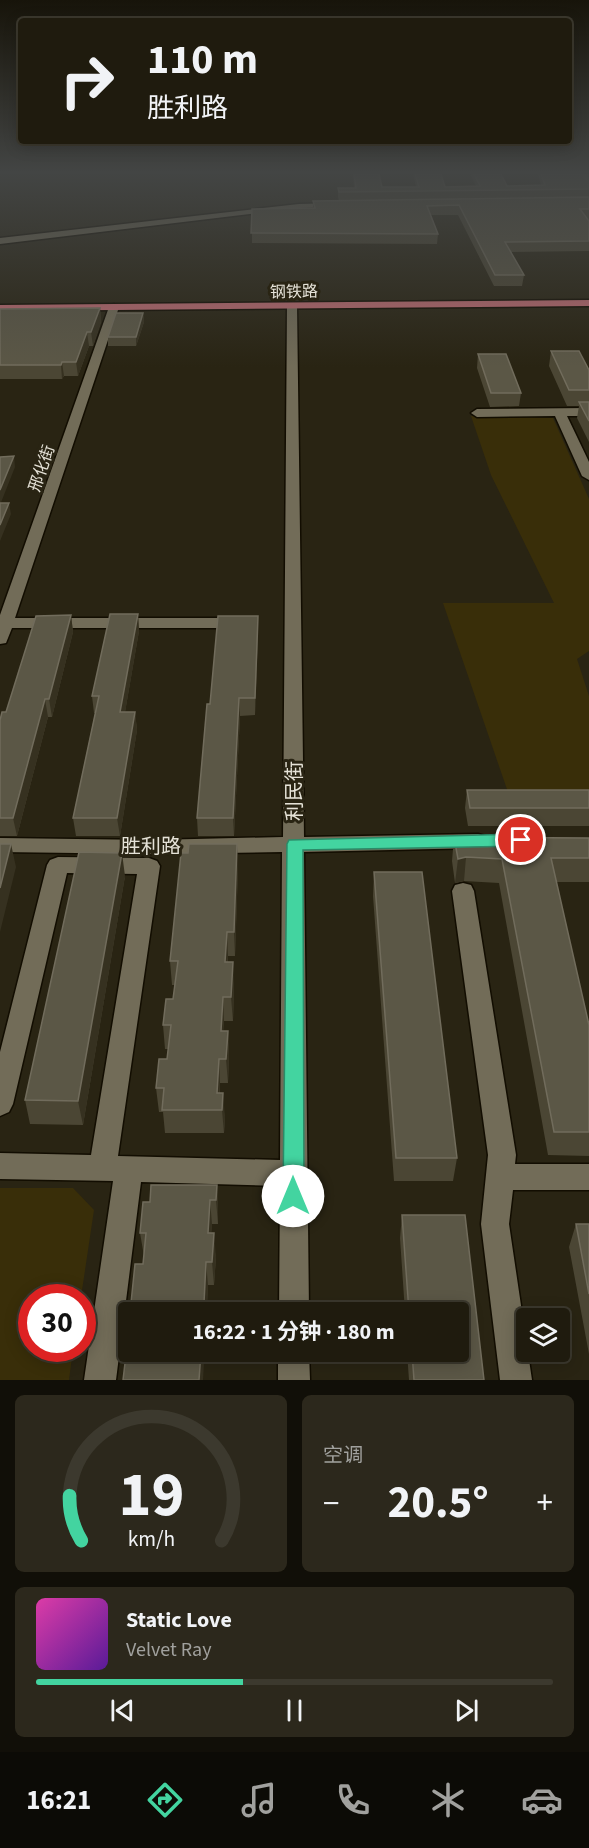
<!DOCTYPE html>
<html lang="zh">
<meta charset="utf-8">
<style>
body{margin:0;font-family:"Source Sans 3","Noto Sans SC",sans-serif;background:#2c281c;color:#f1f3f6;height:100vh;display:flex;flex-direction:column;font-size:22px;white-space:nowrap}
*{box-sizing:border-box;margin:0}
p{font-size:20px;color:#a1a19e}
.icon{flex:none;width:33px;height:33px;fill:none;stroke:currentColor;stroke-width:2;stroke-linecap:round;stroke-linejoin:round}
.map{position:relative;height:1380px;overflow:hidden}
.details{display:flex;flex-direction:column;gap:15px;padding:15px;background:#110f08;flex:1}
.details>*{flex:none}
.hud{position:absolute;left:18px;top:18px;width:554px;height:126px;border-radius:6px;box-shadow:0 3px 15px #0003,0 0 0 2px #3c392e;background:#1f1b0e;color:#f1f3f6;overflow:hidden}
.buttons{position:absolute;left:516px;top:1308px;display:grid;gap:12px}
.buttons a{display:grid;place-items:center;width:54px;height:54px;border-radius:6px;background:#1f1b0e;box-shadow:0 3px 15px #0003,0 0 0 2px #3c392e;font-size:30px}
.speed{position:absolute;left:18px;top:1284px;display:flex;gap:12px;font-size:30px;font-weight:700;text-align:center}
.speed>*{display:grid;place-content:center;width:78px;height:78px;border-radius:50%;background:#1f1b0e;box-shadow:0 3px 15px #0003,0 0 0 2px #3c392e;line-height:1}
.speed .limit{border:9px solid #d22;background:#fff;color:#111}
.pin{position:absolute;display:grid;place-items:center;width:51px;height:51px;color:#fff;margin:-26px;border:3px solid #fff;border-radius:50%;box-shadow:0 2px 6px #0007}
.me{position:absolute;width:66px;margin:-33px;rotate:0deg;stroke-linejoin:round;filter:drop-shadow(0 0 4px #0008)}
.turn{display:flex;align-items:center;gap:21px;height:126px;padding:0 30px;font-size:27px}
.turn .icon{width:78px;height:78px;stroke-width:2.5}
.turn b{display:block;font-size:42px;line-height:51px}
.big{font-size:45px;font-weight:700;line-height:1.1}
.details .card{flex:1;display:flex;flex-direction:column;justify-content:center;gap:9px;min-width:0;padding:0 21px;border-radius:9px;background:#2c281c}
.details .dial{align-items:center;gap:0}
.dial svg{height:156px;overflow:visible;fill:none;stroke:#3c392e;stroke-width:7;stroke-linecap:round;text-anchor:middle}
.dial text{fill:#f1f3f6;stroke:none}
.song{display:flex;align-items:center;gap:18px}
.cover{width:72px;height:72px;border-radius:9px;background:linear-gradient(135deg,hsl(320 70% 55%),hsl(270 70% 35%))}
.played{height:6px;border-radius:3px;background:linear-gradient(90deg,#43d4a0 40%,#3c392e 40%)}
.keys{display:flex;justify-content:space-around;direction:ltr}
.heat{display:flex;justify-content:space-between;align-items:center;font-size:33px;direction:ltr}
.details .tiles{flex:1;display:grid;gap:15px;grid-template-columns:1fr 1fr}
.card:last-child{grid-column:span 2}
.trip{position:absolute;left:118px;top:1302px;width:351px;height:60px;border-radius:6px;background:#1f1b0e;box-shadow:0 3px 15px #0003,0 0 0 2px #3c392e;font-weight:700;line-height:60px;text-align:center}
.menu{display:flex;height:96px;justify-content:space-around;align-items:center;background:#0c0b06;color:#a1a19e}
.menu .icon{width:42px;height:42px}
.menu .selected{color:#43d4a0}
.menu b{font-size:27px;color:#f1f3f6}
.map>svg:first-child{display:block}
</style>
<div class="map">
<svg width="589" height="1380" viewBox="0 0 589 1380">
<rect width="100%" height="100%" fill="#292413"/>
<path fill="#392e09" d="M471,416L553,418L589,499V651L577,659L589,696V800L511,801L443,603H554L491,475Z
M0,1188H73L94,1210L81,1297L32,1298V1348L73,1349L69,1380H0Z"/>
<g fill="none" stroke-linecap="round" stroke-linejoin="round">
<g stroke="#120d01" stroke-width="3">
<path id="minor" d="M581,174H589V188L585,186Z
M338,203L342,205L341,207L299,208L0,244V238L299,204Z
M292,303L297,306L304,837L478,834L485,836L489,841L485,846L478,848L304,852L309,1312H279L280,1186L141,1182L116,1380H84L113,1181L0,1179V1153L91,1155L137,874L67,873L13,1104L9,1112L0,1116V1052L47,865L50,860L58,857L149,858L157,861L160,866L118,1156L280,1160L282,852L153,854L0,852V838L153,840L283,837L287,306Z
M114,304L119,307L15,618H231L239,623L231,628H12L6,643L0,644V615L109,307Z
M589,408V416H567L589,462V480L582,476L555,416L477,417L471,413L477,409Z
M463,883L471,885L474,891L516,1155L515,1164H589V1190H513L509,1224L532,1380H500L481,1224L488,1155L452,891L455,885Z
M278,1352H309L310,1380H278Z"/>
</g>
<g stroke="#120d01" stroke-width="3">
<path id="major" d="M589,300V306L0,311V305Z"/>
</g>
<use href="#minor" fill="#726c58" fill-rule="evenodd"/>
<use href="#major" fill="#bc6b71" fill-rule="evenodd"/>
</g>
<path fill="#4b4634" d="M353,174H379L382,187H416L413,174H441L445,187L476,186L471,176V174H501L507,186L541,185L538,174H583L584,178L589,181V219H587L589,221V251L510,252L524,275L522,286H494L458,215H431L438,234L437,244L252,243V209L313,208V201H339L338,197V188H354Z
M100,308L101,322L93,346H89L78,376H64L62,379H0V309Z
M143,313L144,322L136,346H108V337Z
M551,351L589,370V442L577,418L579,406H567L549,366Z
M478,354L521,393L519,406L490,407L477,368Z
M138,614L139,631L125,712H135L137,730L120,836H76L73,818L95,713H94L92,696Z
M71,615L73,632L52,717H48L17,836H0V720L6,712Z
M258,633L255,715L240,716L234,836H198L197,818L210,704Z
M467,790H589V826H468L465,808Z
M454,837L589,838V882H556L589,1025V1156L548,1155L499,883L464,881L455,883L452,861Z
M188,853L238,868L235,956H228V962L234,985L233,1021H224L223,1031H228L229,1055L228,1083H220V1093L225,1117L224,1133H165L163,1112H159L156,1088L167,1059L168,1049H165L163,1025L173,999L175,985H172L170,961Z
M374,872L457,1158L453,1181H394L373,896Z
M125,876L83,1125L30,1124L25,1100Z
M217,1185L218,1209V1224H212L211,1233L216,1257L214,1285H208L207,1303L212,1312H133L131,1303L143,1264L144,1256L140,1233L150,1202Z
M402,1215H465L484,1380H409L407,1352H459V1312H405L400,1238Z
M576,1224H589V1354L569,1247Z
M134,1352H212L211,1363L133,1355Z"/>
<path fill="#363120" d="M100,308L101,322L93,346L91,332Z
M143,313L144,322L136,346V337Z
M87,332L89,346L78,376L76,362Z
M62,362L64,376L62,379L61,365Z
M14,456L15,467L0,505V490Z
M9,503L11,514L0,541V525Z
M138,614L139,631L122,730L120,712Z
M71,615L73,632L52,717L49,699Z
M258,616V633L255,715V698Z
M239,698L240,716L234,836L233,818Z
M45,699L48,717L17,836L13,818Z
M135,712L137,730L120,836L117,818Z
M11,844L16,867L0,932V888Z
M237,844L238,868L235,956L234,932Z
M122,853L125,876L83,1125L78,1101Z
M466,857L464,881L455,883L458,859Z
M227,932L228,956L226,985L225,962Z
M233,962L234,985L233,1021L231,997Z
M223,997L224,1021L222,1055L221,1031Z
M228,1031L229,1055L228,1083L226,1059Z
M219,1059L220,1083L219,1110L217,1093Z
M223,1093L225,1117L224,1133L222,1110Z
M217,1185L218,1209V1224L216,1200Z
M210,1200L212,1224L210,1256L208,1233Z
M214,1233L216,1257L214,1285L212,1262Z
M206,1262L208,1285L207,1312L204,1303Z
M201,1352H203L204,1363L203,1380H199Z"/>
<path fill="#5b5746" stroke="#716c5c" stroke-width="1.5" d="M354,174H379L382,187H419L415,174H441L445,187L480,186L474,174H501L507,186L545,185L541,174H583L584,178L589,181V189L339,192L338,188H356Z
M589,197V209H580L589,221V241L505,242L524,275H495L459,205L427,206L438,234L251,233L252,209L315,208L313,201Z
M100,308L91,332H87L76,362H62L61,365H0V309Z
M116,313H143L136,337H108Z
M551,351H579L589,370V390H569Z
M478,354H506L521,393H491Z
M579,402H589V421Z
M14,456L0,490V457Z
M0,503H9L0,525Z
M110,614H138L120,712H135L117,818H73L99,696H92Z
M71,615L49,699H45L13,818H0V720L2,712H6L36,616Z
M218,616H258L255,698H239L233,818H197L207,704H210Z
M467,790H589V808H470Z
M454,837L589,838V858H551L589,1025V1132H554L502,859L466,857L458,859Z
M0,844H11L0,888Z
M189,844H237L234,932H227L225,962H233L231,997H223L221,1031H228L226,1059H219L217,1093H223L222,1110H162L164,1088H156L159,1059H167L171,1025H163L166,999H173L178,961H170L181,853H188Z
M79,852L122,853L78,1101L25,1100Z
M374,872H422L457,1158H396Z
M151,1185H217L216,1200H210L208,1233H214L212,1262H206L204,1303L211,1304V1312H138L139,1303H131L135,1264H143L146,1233H140L143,1202H150Z
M402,1215H465L484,1380H414L412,1352H459V1312H409Z
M576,1224H589V1294Z
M134,1352H201L199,1380H123L126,1355H133Z"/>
<linearGradient id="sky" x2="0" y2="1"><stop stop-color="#17140a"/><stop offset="0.47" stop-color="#434544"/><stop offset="1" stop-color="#434544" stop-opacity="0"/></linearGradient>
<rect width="589" height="367" fill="url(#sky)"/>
<path fill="#43d4a0" stroke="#2c8a68" stroke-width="1.5" d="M521,834L527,836L529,840L527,844L521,846L303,850L304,1196L301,1204L293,1206L286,1204L283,1196L287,844L289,840Z"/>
<g text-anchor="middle" stroke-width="6" stroke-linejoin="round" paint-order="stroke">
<g font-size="16" fill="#e5e2d7" stroke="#292413">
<text transform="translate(294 291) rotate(-1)" y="6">钢铁路</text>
<text transform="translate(41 468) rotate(-71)" y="6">邢化街</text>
</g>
<g font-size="20" fill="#e5e2d7" stroke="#292413">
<text transform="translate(294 791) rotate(-90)" y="7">利民街</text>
<text x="151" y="853">胜利路</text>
</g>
</g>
</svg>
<div class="buttons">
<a><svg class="icon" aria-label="layers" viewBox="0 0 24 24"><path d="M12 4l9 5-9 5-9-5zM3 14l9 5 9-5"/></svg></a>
</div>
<div class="speed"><div class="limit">30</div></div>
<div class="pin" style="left:521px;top:840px;background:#d93025"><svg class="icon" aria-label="arrive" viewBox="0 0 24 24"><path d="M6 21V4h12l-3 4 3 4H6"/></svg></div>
<svg class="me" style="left:293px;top:1196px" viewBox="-20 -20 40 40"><circle r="19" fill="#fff"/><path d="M0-13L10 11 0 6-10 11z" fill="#43d4a0"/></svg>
<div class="trip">16:22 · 1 分钟 · 180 m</div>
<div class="hud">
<div class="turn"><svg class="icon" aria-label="right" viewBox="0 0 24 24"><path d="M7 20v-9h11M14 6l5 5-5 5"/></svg><div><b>110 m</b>胜利路</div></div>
</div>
</div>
<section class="details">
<div class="tiles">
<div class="card dial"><svg viewBox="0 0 100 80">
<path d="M14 69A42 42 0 1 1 86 69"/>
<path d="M14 69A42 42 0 0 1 8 46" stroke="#43d4a0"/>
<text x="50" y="56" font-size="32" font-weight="700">19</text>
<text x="50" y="72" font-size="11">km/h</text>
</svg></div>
<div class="card"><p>空调</p>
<div class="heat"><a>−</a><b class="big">20.5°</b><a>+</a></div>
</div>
<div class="card">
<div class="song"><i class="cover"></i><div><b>Static Love</b><p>Velvet Ray</p></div></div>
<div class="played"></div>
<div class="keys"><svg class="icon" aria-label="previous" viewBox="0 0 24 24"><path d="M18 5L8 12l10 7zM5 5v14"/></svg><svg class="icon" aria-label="pause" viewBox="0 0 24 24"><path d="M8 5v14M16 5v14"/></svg><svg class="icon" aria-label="next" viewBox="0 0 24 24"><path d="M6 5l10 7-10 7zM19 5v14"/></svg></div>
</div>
</div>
</section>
<nav class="menu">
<b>16:21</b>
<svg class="icon selected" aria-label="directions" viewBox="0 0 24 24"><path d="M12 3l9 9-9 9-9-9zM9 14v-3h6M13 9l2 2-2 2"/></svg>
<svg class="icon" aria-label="music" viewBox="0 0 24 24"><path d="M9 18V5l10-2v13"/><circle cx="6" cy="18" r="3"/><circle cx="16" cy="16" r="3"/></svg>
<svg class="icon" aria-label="phone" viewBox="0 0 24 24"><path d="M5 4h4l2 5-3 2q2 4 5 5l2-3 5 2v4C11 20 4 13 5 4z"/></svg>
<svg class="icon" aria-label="climate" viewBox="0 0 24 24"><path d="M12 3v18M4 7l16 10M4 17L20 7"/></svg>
<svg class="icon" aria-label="car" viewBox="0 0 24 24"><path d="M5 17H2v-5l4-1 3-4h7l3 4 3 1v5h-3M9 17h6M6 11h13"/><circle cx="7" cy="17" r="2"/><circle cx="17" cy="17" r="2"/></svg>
</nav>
